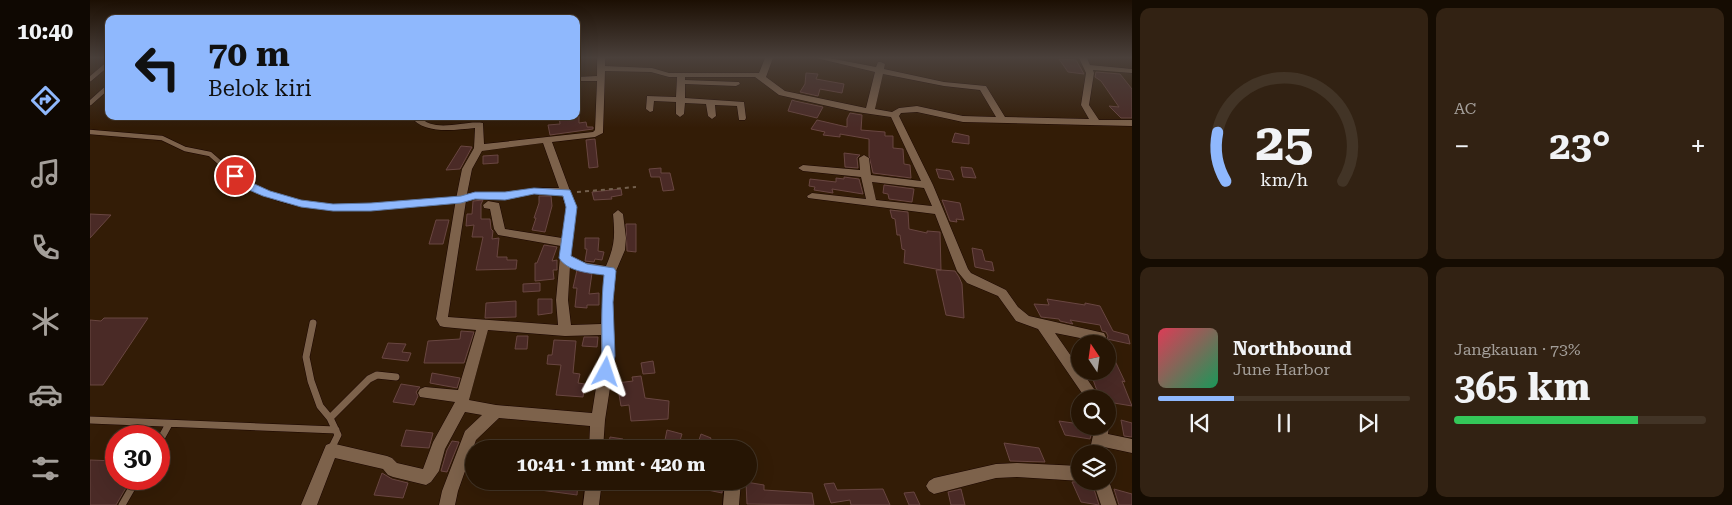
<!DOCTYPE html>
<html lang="id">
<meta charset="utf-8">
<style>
body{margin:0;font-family:"Roboto Serif",serif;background:#322213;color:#f1f3f6;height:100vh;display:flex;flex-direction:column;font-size:19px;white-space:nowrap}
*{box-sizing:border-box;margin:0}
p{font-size:16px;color:#a49f9a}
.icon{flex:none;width:28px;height:28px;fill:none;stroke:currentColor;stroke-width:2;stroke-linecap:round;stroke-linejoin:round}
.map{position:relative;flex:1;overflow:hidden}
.side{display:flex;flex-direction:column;gap:8px;padding:8px;background:#150c02;width:600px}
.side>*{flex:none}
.top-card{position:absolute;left:15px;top:15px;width:475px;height:105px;border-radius:10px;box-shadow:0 5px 20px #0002,0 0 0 1px #423426;background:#8fb8fd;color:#111;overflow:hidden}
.needle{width:32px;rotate:347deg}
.controls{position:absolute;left:981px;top:335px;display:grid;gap:10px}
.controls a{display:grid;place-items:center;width:45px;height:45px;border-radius:50%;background:#261504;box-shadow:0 5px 20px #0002,0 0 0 1px #423426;font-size:25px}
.speed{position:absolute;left:15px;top:425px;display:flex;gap:10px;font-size:25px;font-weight:700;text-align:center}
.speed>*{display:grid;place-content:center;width:65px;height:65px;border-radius:50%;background:#261504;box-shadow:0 5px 20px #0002,0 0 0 1px #423426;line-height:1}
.speed .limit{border:8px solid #d22;background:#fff;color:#111}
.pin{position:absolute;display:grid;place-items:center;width:42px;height:42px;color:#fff;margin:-21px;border:2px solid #fff;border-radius:50%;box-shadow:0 1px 5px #0007}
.me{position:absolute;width:55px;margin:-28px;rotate:5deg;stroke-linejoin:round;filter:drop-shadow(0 0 4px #0008)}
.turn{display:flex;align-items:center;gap:18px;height:105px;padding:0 20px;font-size:22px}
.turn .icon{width:65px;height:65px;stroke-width:2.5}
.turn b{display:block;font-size:35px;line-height:42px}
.big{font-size:38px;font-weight:700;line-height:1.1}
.side .tile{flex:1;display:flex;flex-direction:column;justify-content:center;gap:8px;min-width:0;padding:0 18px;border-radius:10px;background:#322213}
.side .dial{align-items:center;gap:0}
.dial svg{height:130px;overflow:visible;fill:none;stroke:#423426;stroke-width:7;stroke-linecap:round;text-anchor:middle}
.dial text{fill:#f1f3f6;stroke:none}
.song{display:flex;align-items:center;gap:15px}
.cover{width:60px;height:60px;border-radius:8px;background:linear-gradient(135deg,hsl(350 70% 55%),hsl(150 70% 35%))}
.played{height:5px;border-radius:2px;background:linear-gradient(90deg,#8fb8fd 30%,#423426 30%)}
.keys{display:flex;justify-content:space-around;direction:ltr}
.heat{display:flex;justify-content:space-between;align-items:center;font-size:28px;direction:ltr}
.charge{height:8px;border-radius:4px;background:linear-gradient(90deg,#34c759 73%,#423426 0)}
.side .tiles{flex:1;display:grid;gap:8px;grid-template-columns:repeat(2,1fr)}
.trip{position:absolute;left:375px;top:440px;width:292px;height:50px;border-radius:25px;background:#261504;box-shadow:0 5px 20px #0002,0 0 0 1px #423426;font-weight:700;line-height:50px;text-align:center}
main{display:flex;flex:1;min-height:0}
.tabs{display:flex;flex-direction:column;width:90px;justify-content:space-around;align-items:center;background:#0f0802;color:#a49f9a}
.tabs .icon{width:35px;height:35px}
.tabs .on{color:#8fb8fd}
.tabs b{font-size:22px;color:#f1f3f6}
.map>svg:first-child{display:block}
</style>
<main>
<nav class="tabs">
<b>10:40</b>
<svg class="icon on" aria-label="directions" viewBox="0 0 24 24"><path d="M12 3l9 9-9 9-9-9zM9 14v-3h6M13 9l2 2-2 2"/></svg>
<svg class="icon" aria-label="music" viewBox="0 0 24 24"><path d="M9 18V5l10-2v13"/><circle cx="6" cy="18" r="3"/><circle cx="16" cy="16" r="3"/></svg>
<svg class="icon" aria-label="phone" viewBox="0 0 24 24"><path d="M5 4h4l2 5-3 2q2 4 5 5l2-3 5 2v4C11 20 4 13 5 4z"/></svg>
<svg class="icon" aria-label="climate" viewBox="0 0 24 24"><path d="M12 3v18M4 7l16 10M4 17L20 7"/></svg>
<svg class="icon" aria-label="car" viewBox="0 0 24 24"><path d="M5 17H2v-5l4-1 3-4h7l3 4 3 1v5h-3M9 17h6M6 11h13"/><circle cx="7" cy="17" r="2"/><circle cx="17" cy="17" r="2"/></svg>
<svg class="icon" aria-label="filters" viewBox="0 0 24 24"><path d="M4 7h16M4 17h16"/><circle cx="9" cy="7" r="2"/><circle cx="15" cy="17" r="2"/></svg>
</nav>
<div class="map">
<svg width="1042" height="505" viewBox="0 0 1042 505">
<rect width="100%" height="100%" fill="#331c06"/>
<path fill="#4a2a26" stroke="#694641" d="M969,59L986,60L994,74L978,72Z
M1006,72L1030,74L1042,89V118H1031L1019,106L1029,107L1011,81L1005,77Z
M716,73L728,74L726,79L754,84L752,93L730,89L728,96L710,92L715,84Z
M702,100L705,101L733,107L727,118L698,111Z
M760,113L772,115L771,130L795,132V136H803V148L813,149L814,164L820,165L821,178L783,173L779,156V139L750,134V137L733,135L735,132L721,129L727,120L757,127V119Z
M469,116H489V123L496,122L497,127H503V129L460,135L458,125L470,124Z
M865,133L879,136V144L862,142Z
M505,139L508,167L499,168L496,140Z
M371,146L382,147L370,169L356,170Z
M754,153L770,155L767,158L768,168L755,167Z
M408,155V163L393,164V156Z
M871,167L882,168L886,178L873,177Z
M571,168V173H580L584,190L573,191L570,177H561L559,169Z
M846,169L860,171L864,180L849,178Z
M754,177L769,179L773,194L742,189L743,193L724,190L725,187L719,186L720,179L746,182V178L754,179Z
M794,185L824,189L822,202L799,199L798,194L793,193Z
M531,189L532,195L521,197L522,199L504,200L502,192Z
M449,196H461L462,206L455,232L442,230L446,218H444L449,203Z
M393,200L391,204V219H400L401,229L403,231L402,239L409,238L407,257H417V260H427L426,269L386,270L393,237H382L384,225L376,226L377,214H382L383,201Z
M852,200L870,203L874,220L866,219L867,222L860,221Z
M800,210L818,212L819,229L837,233V231L850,232L851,270L865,271L869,277L872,284L874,318L856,315L846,270H851L814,263L815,250L812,249L810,235H807L805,219L802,218Z
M0,214L21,215L0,238Z
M346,220H359L353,244H339Z
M536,224H546V252L537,251Z
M495,238H509L508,251L514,252L512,260L505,259L504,262L495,261L497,249H495Z
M454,245L467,247L462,261L467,260V270H463L464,279L445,281V263H447Z
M882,248L892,250L895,261L902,262L904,271L885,267Z
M487,270L502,273L499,294L509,293V305H497V308L485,307L487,288H483Z
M450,283V291L433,292V284Z
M448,299H462V313L448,315Z
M957,299L995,305V303L1010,306L1023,331L1038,335L1040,344L1017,339L1018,336L1016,332L1012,331L1010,325L980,320L983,324L970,321L969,319L951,317L944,304L959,305Z
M426,301V317L395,318L396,303Z
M14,318H58L13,385H0V320L11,321Z
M371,331L384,332L374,363H334L338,341L370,339Z
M427,336H438L437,349H425Z
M494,337H508L507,347L492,346Z
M464,340L486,341L483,373L490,374L488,383L495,384L493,397L466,395L471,365L457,364L458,355H462Z
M298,343L316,344L312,352L321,353L318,361L292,358Z
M1018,346L1035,382L1032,381L1042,406L1018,402V399H1013L1006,388L1000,371H1018Z
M563,361L565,373L553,374L551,363Z
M342,373L370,378L367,388L340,383Z
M551,376L555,398L579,401L578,419L541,421L539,405L531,406L527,383L543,381L542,377Z
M311,384L330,387L326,392L328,396L324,405L303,402Z
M1031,420L1042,423V437L1034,436Z
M969,421L990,424V426H1000L1002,431L1000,439L975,435Z
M316,430L343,433L339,448L311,446Z
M577,430L592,434L589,444L575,440Z
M611,434L621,438L619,443L633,449H606Z
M520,437L533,439L532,449H518Z
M362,441L369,442L357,472L351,471L357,450Z
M914,443L949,448L955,462L920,461Z
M0,460L26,461V479H41L26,505H0Z
M292,473L302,479L318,483L313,498L284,495Z
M444,481H488L487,495L443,489Z
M595,481H633L632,493L594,485Z
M993,481L1002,483L1009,505L991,502L982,482Z
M656,482L674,485V490L722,493L724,505L657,504Z
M744,483L747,490L793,489L800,505H761L760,500L741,503L734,484Z
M871,489L875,505H861L858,492Z
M1024,489L1042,494V505H1029Z
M824,492L830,505H819L814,493Z"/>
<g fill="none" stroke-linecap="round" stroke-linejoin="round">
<g stroke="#1a0500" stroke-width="5.5">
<path id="lane-far2" d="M0,79L19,63
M0,103L19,86
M0,132L72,138L95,149L120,154L144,175"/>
</g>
<g stroke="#1a0500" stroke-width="7">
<path id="lane-far1" d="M143,173C201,224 301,205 371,199"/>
</g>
<g stroke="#1a0500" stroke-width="8">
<path id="lane" d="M223,323L216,357L221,381L230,406L240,418L248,435L241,449
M240,418L279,379L287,375L306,377
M0,420L246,430
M69,442L79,424
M32,505L47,479"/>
</g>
<g stroke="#1a0500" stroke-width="1">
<path id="street" d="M507,58H515V66L562,68L579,73H669L675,58H683L676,77L695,91L776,108L785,72L726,58H739L786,67L788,62H791L795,64L794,69L854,82L896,86L915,117L999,119L991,105L996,73L989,58H997L1000,65L1042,69V73L1003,70L1004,73L999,105L1009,120H1042V126L873,122L827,112L811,113L809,116L843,185L878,269L881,273L916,290L928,307L939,316L1014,333L1016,337L1014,341L1010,342L965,333L1011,399H996L948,329L926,321L908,296L877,283L867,271L845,214L718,198L717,196L722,193L776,199L771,177L713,171L708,168L713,165L770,170L769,158L774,155L779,158L781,175L831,181L801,117L760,111L689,95L665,77H595V80L649,82L650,84L646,86L595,84V98L654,102L656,118L655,120H649L647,106L625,105L626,116L622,119L618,116L616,104L595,103L594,114L590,117L586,114V102L564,101L563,111L560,112L556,109L557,96L586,97L587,77H579L561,72L515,71L513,133L505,137L462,142L486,207L481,256L492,262L516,266C525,245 525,236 523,214L528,210L533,214L536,238L535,250L526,271L523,303L525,356L515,420L513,449H499L500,426L409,418L386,440L368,491L365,505H349L352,491L375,431L392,415L375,412L355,449L349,471L341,482L336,485L303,477L298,475L293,469L245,458L227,505H211L236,445L241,443L297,456L302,458L307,463L333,469L343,442L365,402L330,397L328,393L330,389L335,387L368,390L386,330L354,327L350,326L346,319L366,199L372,169L384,148L385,128C364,130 334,135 320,116H329C344,134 374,120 393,123L394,144L503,132L505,130L507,81H486V77L507,76ZM793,74L854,86L890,90L906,117L873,116L827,106L809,108L802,112L785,109ZM453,143L469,188H444L415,193L385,192L377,194L382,169L392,151ZM782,182L834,188L842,206L786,200ZM444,194L472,195L476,207L472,238L415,229L409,203L398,201L393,205L394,208L400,209L404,229L408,235L471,246L466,300L468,325L358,317L376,201L385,198L415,199ZM480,266L514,274L511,324L481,325L478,300ZM398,330L475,336L511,335V356L502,413L406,405L379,400Z
M1018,422L1019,426L1018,434L1042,439V453L1014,447L1013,454H999L1005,426H1018Z
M927,463L990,466L991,481L927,477L906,478L844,494L839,491L836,486L839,481L844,478L906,464Z
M1018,478L1027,505H1011L1003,481H1018Z
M496,481H512L509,505H493Z
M635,481H651L649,505H633Z"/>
</g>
<path stroke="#735f4d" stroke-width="2" stroke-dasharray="4 4" stroke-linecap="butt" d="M487,192L546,187"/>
<use href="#lane-far2" stroke="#7d624b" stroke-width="4.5"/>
<use href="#lane-far1" stroke="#7d624b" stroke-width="5.5"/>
<use href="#lane" stroke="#7d624b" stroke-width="7"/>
<use href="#street" fill="#7d624b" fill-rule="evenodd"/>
</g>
<linearGradient id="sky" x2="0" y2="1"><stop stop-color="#1c0f03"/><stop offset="0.45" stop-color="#4a403b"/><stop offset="1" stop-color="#4a403b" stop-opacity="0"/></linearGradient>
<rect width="1042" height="128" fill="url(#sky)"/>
<path fill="#8fb8fd" stroke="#5d78a4" d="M145,172L160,182L180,191L211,200L243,204L281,203L371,196L385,192H415L444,188L480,190L487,207L481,256L497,264L524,268L526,271L523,302L525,356L521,376L516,378L511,376C508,369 512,361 512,353C512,327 511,301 514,275C499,273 478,272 469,258L476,207L473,196L444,194L415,200L385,199L371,203L281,211H243L211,207L173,196L152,187L140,176Z"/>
</svg>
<div class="controls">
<a><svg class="needle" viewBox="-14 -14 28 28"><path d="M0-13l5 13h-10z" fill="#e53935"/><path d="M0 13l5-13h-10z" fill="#a49f9a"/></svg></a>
<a><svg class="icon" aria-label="search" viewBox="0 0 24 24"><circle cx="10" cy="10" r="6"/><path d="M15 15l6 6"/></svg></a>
<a><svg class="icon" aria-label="layers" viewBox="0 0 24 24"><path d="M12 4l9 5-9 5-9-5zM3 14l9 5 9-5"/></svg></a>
</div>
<div class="speed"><div class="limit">30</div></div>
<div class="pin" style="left:145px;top:176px;background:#d93025"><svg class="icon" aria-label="arrive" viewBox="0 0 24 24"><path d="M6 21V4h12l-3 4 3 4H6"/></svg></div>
<svg class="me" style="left:516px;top:372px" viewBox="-20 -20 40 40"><path d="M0-17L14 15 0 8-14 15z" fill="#8fb8fd" stroke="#fff" stroke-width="4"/></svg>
<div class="trip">10:41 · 1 mnt · 420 m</div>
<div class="top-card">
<div class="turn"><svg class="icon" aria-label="left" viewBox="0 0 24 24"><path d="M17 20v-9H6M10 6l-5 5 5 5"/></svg><div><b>70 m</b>Belok kiri</div></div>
</div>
</div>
<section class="side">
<div class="tiles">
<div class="tile dial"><svg viewBox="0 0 100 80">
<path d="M14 69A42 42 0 1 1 86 69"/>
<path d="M14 69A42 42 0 0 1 9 39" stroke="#8fb8fd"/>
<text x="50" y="56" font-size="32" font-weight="700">25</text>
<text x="50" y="72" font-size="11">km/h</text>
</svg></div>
<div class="tile"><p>AC</p>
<div class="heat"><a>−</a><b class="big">23°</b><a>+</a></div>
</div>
<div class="tile">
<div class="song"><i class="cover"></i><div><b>Northbound</b><p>June Harbor</p></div></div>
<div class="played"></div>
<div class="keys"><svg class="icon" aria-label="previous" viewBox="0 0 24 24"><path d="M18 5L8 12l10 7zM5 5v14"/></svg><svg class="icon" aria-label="pause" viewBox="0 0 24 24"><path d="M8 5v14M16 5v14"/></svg><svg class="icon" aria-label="next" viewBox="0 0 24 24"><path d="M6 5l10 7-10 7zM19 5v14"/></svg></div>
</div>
<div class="tile"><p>Jangkauan · 73%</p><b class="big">365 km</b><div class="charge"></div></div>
</div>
</section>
</main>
